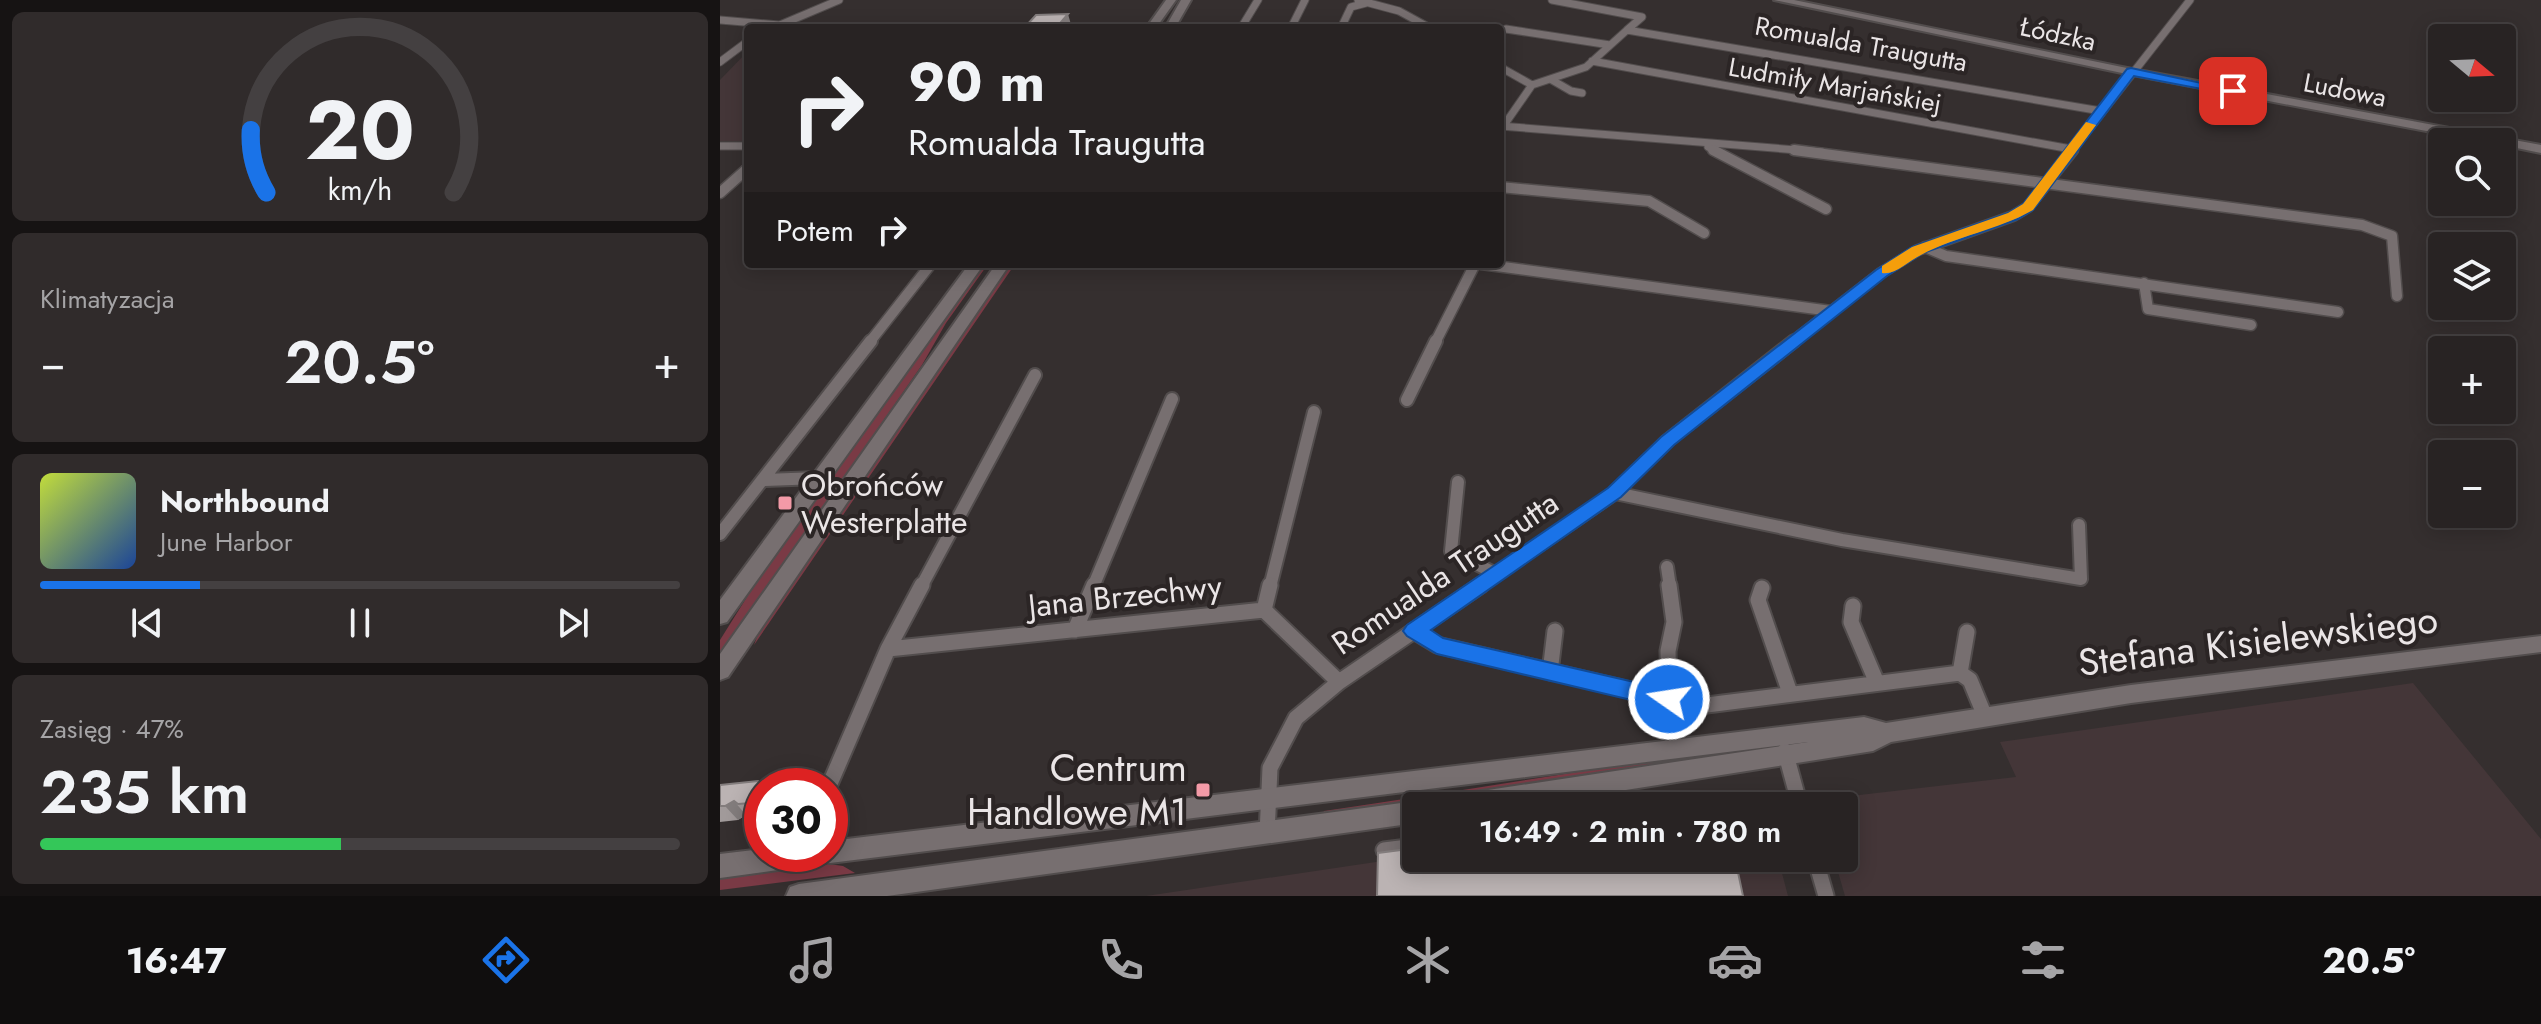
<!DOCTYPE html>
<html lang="pl">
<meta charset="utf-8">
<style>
body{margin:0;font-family:Jost,sans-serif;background:#302b2b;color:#f1f3f6;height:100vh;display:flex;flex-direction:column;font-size:30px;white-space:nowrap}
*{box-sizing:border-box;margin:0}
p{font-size:26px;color:#a5a4a6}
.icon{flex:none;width:44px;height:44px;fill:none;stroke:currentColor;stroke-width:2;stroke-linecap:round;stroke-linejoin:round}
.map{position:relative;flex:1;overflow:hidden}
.details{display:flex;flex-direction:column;gap:12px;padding:12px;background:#161313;width:720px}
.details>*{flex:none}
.banner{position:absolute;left:24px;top:24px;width:760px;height:244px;border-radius:8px;box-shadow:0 4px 20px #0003,0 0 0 2px #444041;background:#282323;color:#f1f3f6;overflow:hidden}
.needle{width:52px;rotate:109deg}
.tools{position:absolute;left:1708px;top:24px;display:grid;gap:16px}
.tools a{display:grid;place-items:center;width:88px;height:88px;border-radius:8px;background:#282323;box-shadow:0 4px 20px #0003,0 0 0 2px #444041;font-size:40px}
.speed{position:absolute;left:24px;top:768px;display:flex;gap:16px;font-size:40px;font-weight:700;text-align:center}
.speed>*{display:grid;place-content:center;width:104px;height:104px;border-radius:50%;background:#282323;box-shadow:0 4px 20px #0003,0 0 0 2px #444041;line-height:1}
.speed .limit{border:12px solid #d22;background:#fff;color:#111}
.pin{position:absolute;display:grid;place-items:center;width:68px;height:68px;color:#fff;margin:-34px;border-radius:16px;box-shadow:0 4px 12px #0006}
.me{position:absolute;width:88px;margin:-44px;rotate:283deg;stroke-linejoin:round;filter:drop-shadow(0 0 6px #0008)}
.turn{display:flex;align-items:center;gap:28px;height:168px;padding:0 32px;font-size:36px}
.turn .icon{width:104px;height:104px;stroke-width:2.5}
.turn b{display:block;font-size:56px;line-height:68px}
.then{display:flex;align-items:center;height:76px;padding:0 32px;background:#0003;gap:16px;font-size:30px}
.big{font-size:60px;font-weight:600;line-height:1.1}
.details .card{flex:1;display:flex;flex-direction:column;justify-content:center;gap:12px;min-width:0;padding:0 28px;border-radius:12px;background:#302b2b}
.details .dial{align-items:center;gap:0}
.dial svg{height:208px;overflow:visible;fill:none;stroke:#444041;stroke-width:7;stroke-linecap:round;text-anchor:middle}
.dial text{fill:#f1f3f6;stroke:none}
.song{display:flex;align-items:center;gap:24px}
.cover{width:96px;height:96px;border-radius:12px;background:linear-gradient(135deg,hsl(70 70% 55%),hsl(220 70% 35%))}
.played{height:8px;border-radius:4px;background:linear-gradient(90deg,#1a73e8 25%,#444041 25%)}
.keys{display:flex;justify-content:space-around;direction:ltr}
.heat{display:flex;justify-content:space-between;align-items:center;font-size:44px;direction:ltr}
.charge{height:12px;border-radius:6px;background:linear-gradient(90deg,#34c759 47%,#444041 0)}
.trip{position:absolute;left:682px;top:792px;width:456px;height:80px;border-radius:8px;background:#282323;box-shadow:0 4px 20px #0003,0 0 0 2px #444041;font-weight:600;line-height:80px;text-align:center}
.menu{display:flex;height:128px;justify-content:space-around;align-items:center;background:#100e0e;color:#a5a4a6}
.menu .icon{width:56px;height:56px}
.menu .active{color:#1a73e8}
.menu b{font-size:36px;color:#f1f3f6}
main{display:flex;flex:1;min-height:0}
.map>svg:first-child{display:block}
</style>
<main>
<section class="details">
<div class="card dial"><svg viewBox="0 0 100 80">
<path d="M14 69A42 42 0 1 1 86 69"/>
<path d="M14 69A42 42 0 0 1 8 45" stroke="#1a73e8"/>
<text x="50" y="56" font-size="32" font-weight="700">20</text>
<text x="50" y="72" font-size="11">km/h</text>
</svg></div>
<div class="card"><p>Klimatyzacja</p>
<div class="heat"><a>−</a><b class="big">20.5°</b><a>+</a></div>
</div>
<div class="card">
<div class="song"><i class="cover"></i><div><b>Northbound</b><p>June Harbor</p></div></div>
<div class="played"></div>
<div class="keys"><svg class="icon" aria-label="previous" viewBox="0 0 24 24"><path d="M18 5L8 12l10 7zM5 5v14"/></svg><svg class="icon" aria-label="pause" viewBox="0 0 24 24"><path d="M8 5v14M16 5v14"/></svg><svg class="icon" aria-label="next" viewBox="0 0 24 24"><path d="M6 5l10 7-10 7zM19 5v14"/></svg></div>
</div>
<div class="card"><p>Zasięg · 47%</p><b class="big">235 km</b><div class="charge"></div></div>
</section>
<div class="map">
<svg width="1821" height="896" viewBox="0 0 1821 896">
<rect width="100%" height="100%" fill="#352f2f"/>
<path fill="#443638" d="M28,51V141H0V80Z
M1693,683L1821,839V896H1125L1114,858H1124V806H1098L1096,800L1296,777L1280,742Z
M696,856L1058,858L1068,896H426Z"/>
<path fill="#7a3a45" d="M263,264H268L226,323L202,365L0,656V640L52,557Z
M290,264H295L34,645L44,619Z
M1001,751L1004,759L602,816L604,811C736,792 868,769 1001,751Z
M109,864L123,866L135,873L0,890V878Z"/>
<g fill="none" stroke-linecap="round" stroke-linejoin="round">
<g stroke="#524d4d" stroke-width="9">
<path id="street-far3" d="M638,0L679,11L710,28
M832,0L922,17L907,30L1381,111
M0,20L59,25
M53,28L119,0
M521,28L538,0
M571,28L585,0
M621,28L631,7L646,3
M786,29L890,45
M872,61L1351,149
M0,62L28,41
M780,67L812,85
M832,80L851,91L862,93
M780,126L1102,152
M780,131L812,85L866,67L907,30
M0,146H28
M988,147L997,152
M1351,152L1470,0"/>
</g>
<g stroke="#524d4d" stroke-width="13">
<path id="street-far2" d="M993,150L1106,209
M1074,150L1642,225L1672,236L1677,296
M780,187L929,201L984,233
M0,193L28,168
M1205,247L1226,256L1618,312
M761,264L1111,311
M1424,283L1428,309L1531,325
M149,343L211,264
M715,343L755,264
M1071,343L1161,273L1198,250L1293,216L1308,207L1353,150"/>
</g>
<g stroke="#524d4d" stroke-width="16">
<path id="street-far1" d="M687,400L716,341
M45,480L98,478
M738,482L731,551L776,574
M895,493L1122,540L1361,579L1359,525
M0,534L151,341
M947,567L950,587
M201,587L315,375
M373,587L452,399
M550,587L594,412
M758,587L895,493L947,441L1074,341"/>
</g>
<g stroke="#524d4d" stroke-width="19">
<path id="street" d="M1042,588L1038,600L1070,693
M1133,606L1131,622L1157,683
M544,610L550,585
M355,630L374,585
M694,631L717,645L979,706L1240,673L1250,680L1264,714
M168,649L544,610L619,682
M830,672L835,631
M1240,673L1247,632
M949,699L948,651L954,622L949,585
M1065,751L1080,806
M109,786L168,649L202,585
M547,834L550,768L576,718L619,682L761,585
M664,850L696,846
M1095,858L1106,896"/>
</g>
<g stroke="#524d4d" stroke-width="4">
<path id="secondary" d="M446,0H456L436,28H426Z
M461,0H471L455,28H445Z
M1054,0H1074L1402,67L1821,145V153L1782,145V142H1764L1402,73Z
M249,264H264L7,622L0,624V600Z
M276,264H290L8,677L0,680V654Z
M1821,636V652L1411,703L1171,742L1153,751L804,806H723L726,798L735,795L1088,742L110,863L103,861L94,865L0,878V854L42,849V854H110V841L1144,717L1166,723L1411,685Z
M696,801L705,806H696V823L167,896H66L70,887L79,884Z"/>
</g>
<use href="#street-far3" stroke="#776f70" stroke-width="7"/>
<use href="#street-far2" stroke="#776f70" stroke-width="10"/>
<use href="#street-far1" stroke="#776f70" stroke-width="12"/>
<use href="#street" stroke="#776f70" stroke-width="15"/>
<use href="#secondary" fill="#776f70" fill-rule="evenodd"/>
</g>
<path fill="#a19a9a" d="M0,785L42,786V817L30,819L26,815L18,820L0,822Z"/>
<path fill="#837d7d" d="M348,14L352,28H336Z
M42,792V817L31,803Z
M14,801L26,815L18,820L5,806Z"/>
<path fill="#bbb3b3" stroke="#837d7d" stroke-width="2" d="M348,14L336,28H304L316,15Z
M38,781L42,786V792L39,798L31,803L18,804L14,801L5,806H0V785Z
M696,848V858H1015L1023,896H657L658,853Z"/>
<path fill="#1a73e8" stroke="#114b97" stroke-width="2" d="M1411,68L1519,91L1513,95L1414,76L1313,210L1298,219L1203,253L1167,276L954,445L901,497L711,630L723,638L949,690L957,693L960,699L957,706L949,709L717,654L687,636L683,631L687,625L888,488L941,437L1156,270L1192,247L1288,213L1303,204L1407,69Z"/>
<path fill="#f59e0b" d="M1366,122L1376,125L1313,210C1278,230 1236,236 1201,255C1188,261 1176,275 1162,273V266L1192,247L1288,213L1303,204Z"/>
<g fill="#f39aa7" stroke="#2b2525" stroke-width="3">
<rect x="57" y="495" width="16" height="16" rx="4"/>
<rect x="475" y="782" width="16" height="16" rx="4"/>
</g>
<g text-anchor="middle" stroke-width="8" stroke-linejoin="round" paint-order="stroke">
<g font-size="26" fill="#eae5e6" stroke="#2b2525">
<text transform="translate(1338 34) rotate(12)" y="9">Łódzka</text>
<text transform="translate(1141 44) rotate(10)" y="9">Romualda Traugutta</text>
<text transform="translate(1115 85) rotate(10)" y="9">Ludmiły Marjańskiej</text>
<text transform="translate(1625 90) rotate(11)" y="9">Ludowa</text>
</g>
<g font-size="32" fill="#eae5e6" stroke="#2b2525" text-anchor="start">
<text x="81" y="496">Obrońców<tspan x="81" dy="37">Westerplatte</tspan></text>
</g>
<g font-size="32" fill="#eae5e6" stroke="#2b2525">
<text transform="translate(725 573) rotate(-34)" y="11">Romualda Traugutta</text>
<text transform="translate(405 596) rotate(-6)" y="11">Jana Brzechwy</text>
</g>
<g font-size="38" fill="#eae5e6" stroke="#2b2525">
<text transform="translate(1538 641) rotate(-7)" y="13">Stefana Kisielewskiego</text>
</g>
<g font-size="38" fill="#eae5e6" stroke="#2b2525" text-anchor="end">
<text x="467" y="781">Centrum<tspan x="467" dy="44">Handlowe M1</tspan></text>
</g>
</g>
</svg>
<div class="tools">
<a><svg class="needle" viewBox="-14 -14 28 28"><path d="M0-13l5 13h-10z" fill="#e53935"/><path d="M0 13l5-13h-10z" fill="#a5a4a6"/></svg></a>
<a><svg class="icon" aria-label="search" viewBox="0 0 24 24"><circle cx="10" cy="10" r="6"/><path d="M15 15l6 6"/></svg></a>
<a><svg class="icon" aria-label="layers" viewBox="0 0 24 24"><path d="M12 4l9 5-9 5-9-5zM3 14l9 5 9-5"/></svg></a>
<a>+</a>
<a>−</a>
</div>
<div class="speed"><div class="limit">30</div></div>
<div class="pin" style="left:1513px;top:91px;background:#d93025"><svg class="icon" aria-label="arrive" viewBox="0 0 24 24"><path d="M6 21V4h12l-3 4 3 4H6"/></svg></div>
<svg class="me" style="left:949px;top:699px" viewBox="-20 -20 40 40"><circle r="17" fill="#1a73e8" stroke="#fff" stroke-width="3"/><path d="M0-11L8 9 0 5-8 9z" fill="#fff"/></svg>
<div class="trip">16:49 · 2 min · 780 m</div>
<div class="banner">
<div class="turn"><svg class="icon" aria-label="right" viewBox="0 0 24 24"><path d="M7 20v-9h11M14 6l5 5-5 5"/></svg><div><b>90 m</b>Romualda Traugutta</div></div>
<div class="then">Potem<svg class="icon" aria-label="right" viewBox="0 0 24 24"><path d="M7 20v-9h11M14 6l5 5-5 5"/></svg></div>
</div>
</div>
</main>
<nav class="menu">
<b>16:47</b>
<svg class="icon active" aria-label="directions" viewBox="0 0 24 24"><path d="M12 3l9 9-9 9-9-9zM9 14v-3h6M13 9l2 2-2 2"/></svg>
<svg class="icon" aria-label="music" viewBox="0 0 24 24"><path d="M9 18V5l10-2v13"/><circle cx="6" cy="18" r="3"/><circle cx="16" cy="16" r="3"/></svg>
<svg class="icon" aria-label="phone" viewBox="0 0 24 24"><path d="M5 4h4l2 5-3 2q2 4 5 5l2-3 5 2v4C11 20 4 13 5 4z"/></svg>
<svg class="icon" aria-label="climate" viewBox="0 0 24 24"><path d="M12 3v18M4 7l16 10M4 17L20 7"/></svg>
<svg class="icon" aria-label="car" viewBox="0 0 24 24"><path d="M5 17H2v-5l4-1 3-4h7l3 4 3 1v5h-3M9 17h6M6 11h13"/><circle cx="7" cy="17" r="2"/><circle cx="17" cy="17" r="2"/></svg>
<svg class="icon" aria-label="filters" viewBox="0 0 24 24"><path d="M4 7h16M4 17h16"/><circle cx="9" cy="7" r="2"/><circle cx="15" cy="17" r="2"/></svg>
<b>20.5°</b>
</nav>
